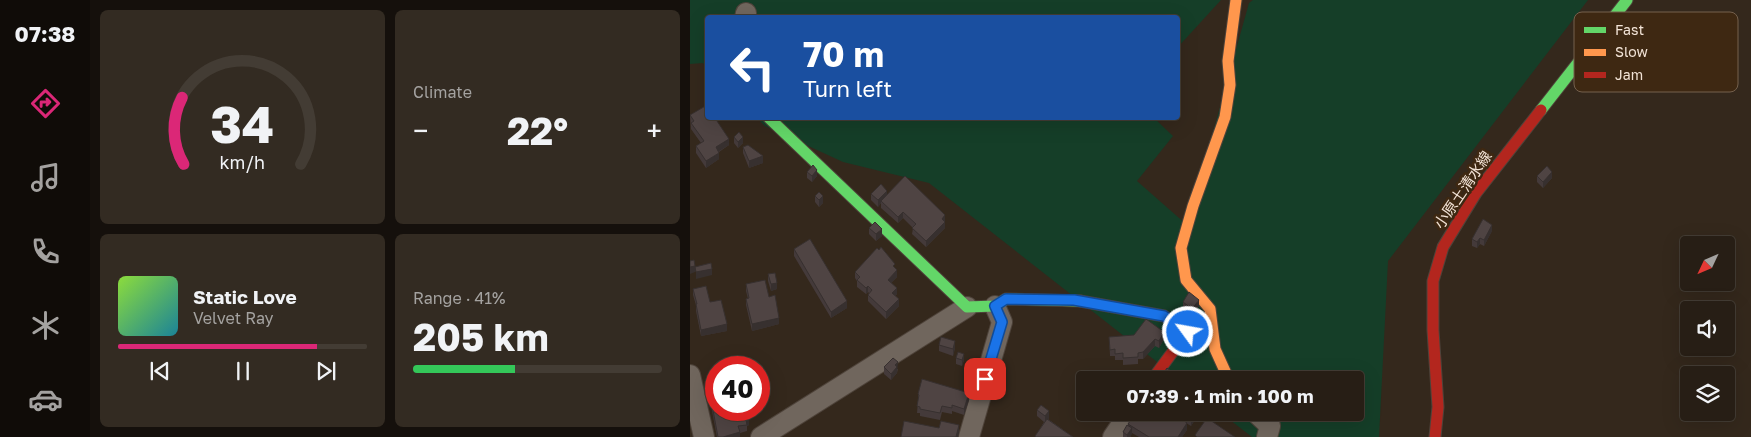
<!DOCTYPE html>
<meta charset="utf-8">
<style>
body{margin:0;font-family:"Golos Text","Noto Sans JP",sans-serif;background:#332b22;color:#f1f3f6;height:100vh;display:flex;flex-direction:column;font-size:19px;white-space:nowrap}
*{box-sizing:border-box;margin:0}
p{font-size:16px;color:#a4a2a0}
.icon{flex:none;width:28px;height:28px;fill:none;stroke:currentColor;stroke-width:2;stroke-linecap:round;stroke-linejoin:round}
.map{position:relative;flex:1;overflow:hidden}
.sheet{display:flex;flex-direction:column;gap:10px;padding:10px;background:#15100c;width:600px}
.sheet>*{flex:none}
.banner{position:absolute;left:15px;top:15px;width:475px;height:105px;border-radius:5px;box-shadow:0 5px 20px #0002,0 0 0 1px #433c34;background:#1a4fa0;color:#fff;overflow:hidden}
.needle{width:32px;rotate:226deg}
.buttons{position:absolute;left:990px;top:236px;display:grid;gap:10px}
.buttons a{display:grid;place-items:center;width:55px;height:55px;border-radius:5px;background:#271e15;box-shadow:0 5px 20px #0002,0 0 0 1px #433c34;font-size:25px}
.speed{position:absolute;left:15px;top:356px;display:flex;gap:10px;font-size:25px;font-weight:700;text-align:center}
.speed>*{display:grid;place-content:center;width:65px;height:65px;border-radius:50%;background:#271e15;box-shadow:0 5px 20px #0002,0 0 0 1px #433c34;line-height:1}
.speed .limit{border:8px solid #d22;background:#fff;color:#111}
.pin{position:absolute;display:grid;place-items:center;width:42px;height:42px;color:#fff;margin:-21px;border-radius:10px;box-shadow:0 2px 8px #0006}
.me{position:absolute;width:55px;margin:-28px;rotate:302deg;stroke-linejoin:round;filter:drop-shadow(0 0 4px #0008)}
.turn{display:flex;align-items:center;gap:18px;height:105px;padding:0 15px;font-size:22px}
.turn .icon{width:65px;height:65px;stroke-width:2.5}
.turn b{display:block;font-size:35px;line-height:42px}
.big{font-size:38px;font-weight:700;line-height:1.1}
.sheet .widget{flex:1;display:flex;flex-direction:column;justify-content:center;gap:8px;min-width:0;padding:0 18px;border-radius:8px;background:#332b22}
.sheet .dial{align-items:center;gap:0}
.dial svg{height:130px;overflow:visible;fill:none;stroke:#433c34;stroke-width:7;stroke-linecap:round;text-anchor:middle}
.dial text{fill:#f1f3f6;stroke:none}
.song{display:flex;align-items:center;gap:15px}
.cover{width:60px;height:60px;border-radius:8px;background:linear-gradient(135deg,hsl(90 70% 55%),hsl(190 70% 35%))}
.played{height:5px;border-radius:2px;background:linear-gradient(90deg,#db2777 80%,#433c34 80%)}
.keys{display:flex;justify-content:space-around;direction:ltr}
.heat{display:flex;justify-content:space-between;align-items:center;font-size:28px;direction:ltr}
.charge{height:8px;border-radius:4px;background:linear-gradient(90deg,#34c759 41%,#433c34 0)}
.sheet .tiles{flex:1;display:grid;gap:10px;grid-template-columns:repeat(2,1fr)}
.trip{position:absolute;left:386px;top:371px;width:288px;height:50px;border-radius:5px;background:#271e15;box-shadow:0 5px 20px #0002,0 0 0 1px #433c34;font-weight:700;line-height:50px;text-align:center}
main{display:flex;flex:1;min-height:0}
.tab-bar{display:flex;flex-direction:column;width:90px;justify-content:space-around;align-items:center;background:#100c08;color:#a4a2a0}
.tab-bar .icon{width:35px;height:35px}
.tab-bar .selected{color:#db2777}
.tab-bar b{font-size:22px;color:#f1f3f6}
.map>svg:first-child{display:block}
</style>
<main>
<nav class="tab-bar">
<b>07:38</b>
<svg class="icon selected" aria-label="directions" viewBox="0 0 24 24"><path d="M12 3l9 9-9 9-9-9zM9 14v-3h6M13 9l2 2-2 2"/></svg>
<svg class="icon" aria-label="music" viewBox="0 0 24 24"><path d="M9 18V5l10-2v13"/><circle cx="6" cy="18" r="3"/><circle cx="16" cy="16" r="3"/></svg>
<svg class="icon" aria-label="phone" viewBox="0 0 24 24"><path d="M5 4h4l2 5-3 2q2 4 5 5l2-3 5 2v4C11 20 4 13 5 4z"/></svg>
<svg class="icon" aria-label="climate" viewBox="0 0 24 24"><path d="M12 3v18M4 7l16 10M4 17L20 7"/></svg>
<svg class="icon" aria-label="car" viewBox="0 0 24 24"><path d="M5 17H2v-5l4-1 3-4h7l3 4 3 1v5h-3M9 17h6M6 11h13"/><circle cx="7" cy="17" r="2"/><circle cx="17" cy="17" r="2"/></svg>
</nav>
<section class="sheet">
<div class="tiles">
<div class="widget dial"><svg viewBox="0 0 100 80">
<path d="M14 69A42 42 0 1 1 86 69"/>
<path d="M14 69A42 42 0 0 1 13 28" stroke="#db2777"/>
<text x="50" y="56" font-size="32" font-weight="700">34</text>
<text x="50" y="72" font-size="11">km/h</text>
</svg></div>
<div class="widget"><p>Climate</p>
<div class="heat"><a>−</a><b class="big">22°</b><a>+</a></div>
</div>
<div class="widget">
<div class="song"><i class="cover"></i><div><b>Static Love</b><p>Velvet Ray</p></div></div>
<div class="played"></div>
<div class="keys"><svg class="icon" aria-label="previous" viewBox="0 0 24 24"><path d="M18 5L8 12l10 7zM5 5v14"/></svg><svg class="icon" aria-label="pause" viewBox="0 0 24 24"><path d="M8 5v14M16 5v14"/></svg><svg class="icon" aria-label="next" viewBox="0 0 24 24"><path d="M6 5l10 7-10 7zM19 5v14"/></svg></div>
</div>
<div class="widget"><p>Range · 41%</p><b class="big">205 km</b><div class="charge"></div></div>
</div>
</section>
<div class="map">
<svg width="1061" height="437" viewBox="0 0 1061 437">
<rect width="100%" height="100%" fill="#34281c"/>
<path fill="#153e28" d="M0,0H531L488,47V18H18L17,68L13,63L0,64Z
M563,0H898L698,261L689,437H562L531,413L665,412V380H490L239,183L153,162L75,126L67,118H464L483,136L447,181L497,225L559,3Z"/>
<g fill="none" stroke-linecap="round" stroke-linejoin="round">
<g stroke="#4e433a" stroke-width="22">
<path id="street" d="M55,18L56,13
M0,375L14,437
M565,412L580,426L577,437
M71,437L277,307
M279,437L312,322L305,306
M423,437L440,412"/>
</g>
<g stroke="#4e433a" stroke-width="13">
<path id="fast" d="M851,110L937,0
M79,118L277,307L305,306L316,299L390,301"/>
</g>
<g stroke="#4e433a" stroke-width="13">
<path id="slow" d="M539,380L525,349L520,309L496,280L491,248L503,206L535,117L540,85L538,61L546,0"/>
</g>
<g stroke="#4e433a" stroke-width="13">
<path id="jam" d="M390,301L474,316L498,331L462,380
M745,437L748,407L743,330V281L753,247L786,193L851,110"/>
</g>
<use href="#street" stroke="#70665d" stroke-width="20"/>
<use href="#fast" stroke="#63d668" stroke-width="11"/>
<use href="#slow" stroke="#ff974d" stroke-width="11"/>
<use href="#jam" stroke="#b3261e" stroke-width="11"/>
</g>
<path fill="#443a3a" d="M0,115L39,145L29,152V159L16,168L6,153V146L11,143L1,129Z
M44,137L53,143L48,148L44,143Z
M53,147L73,163L59,168L53,153Z
M117,172L127,176L122,182L117,178Z
M847,176L862,178L853,188L847,182Z
M181,194L197,195L255,222V228L236,247L222,234L223,228L213,218L208,223L191,208V203L188,207L181,200Z
M125,196L133,203L129,207L125,202Z
M179,228L192,236L186,241L179,234Z
M802,231L794,246L790,244L787,248L782,246V239Z
M104,249L157,308L141,318L104,256Z
M205,269L207,277L201,283L207,294L205,296L209,306L196,319L178,301V295L179,293L178,292L176,294L167,287V281L165,278V272Z
M78,274L87,289L81,291L78,281Z
M56,284L79,297L89,324L62,331L56,305V299H58L56,291Z
M3,289L20,302L37,331L11,336L6,311V305L3,295Z
M493,302L509,306L502,316L493,309Z
M419,337L474,339L469,348L465,346L453,359H448V364L433,365V360H425V356H420Z
M249,345L265,348L263,356L249,351Z
M266,358L274,360L272,366L266,364Z
M194,367L208,369L207,373L201,380L194,374Z
M473,374L489,380H473Z
M228,394L279,400L274,415L262,411V414L252,412L250,420L230,416V413H227L228,401Z
M19,395L26,400V410L59,425L57,426V431L50,433V437H27L22,411V407L20,408L19,401Z
M347,410L359,418L358,419L383,437H345L354,422L347,416Z
M458,412H510L501,426L496,423L497,430L492,437H449L442,433L440,436L441,437H433V432L438,426V424L456,415Z"/>
<path fill="#37302f" d="M53,137V143L48,148V142Z
M39,139V145L26,153V147Z
M29,153V159L16,168V161Z
M73,156V163L59,168V161Z
M127,170V176L122,182V176Z
M862,172V178L853,188V182Z
M197,191V197L191,201V203L188,207V200Z
M133,196V203L129,207V200Z
M213,212V218L208,223V217Z
M255,215V228L236,247V241Z
M802,225V231L794,246V240Z
M192,229V236L186,241V234Z
M790,238V244L787,248V242Z
M5,266V272L0,274V267Z
M22,269V275L6,279V272Z
M207,270V277L198,286V280Z
M87,283V289L81,291V284Z
M178,286V292L176,294V288Z
M207,288V294L202,299V293Z
M209,299V306L196,319V312Z
M509,300V306L502,316V309Z
M157,301V308L141,318V312Z
M89,318V324L62,331V324Z
M37,324V331L11,336V330Z
M474,332V339L469,348V341Z
M465,339V346L453,359V352Z
M265,341V348L263,356V349Z
M274,354V360L272,366V360Z
M208,362L207,373L201,380V374L205,365Z
M279,393V400L274,415V409Z
M26,400V406L22,405V407L20,408V401Z
M359,411V418L355,423V416Z
M506,412H510L501,426V420Z
M59,419V425L57,426L56,420Z
M497,423V430L492,437H488Z
M269,425V432L268,437H266Z
M442,428V434L440,437H437V435Z
M50,432V437H33Z"/>
<path fill="#4f4443" stroke="#37302f" d="M17,105L18,118H25L39,139L26,147L29,153L16,161L6,146L14,141L1,123L4,121L0,115Z
M49,132L53,137L48,142L44,137Z
M58,145L73,156L59,161L53,147Z
M123,165L127,170L122,176L117,172Z
M857,166L862,172L853,182L847,176Z
M215,176L255,215L252,219L255,222L236,241L222,228L226,224L213,212L208,217L191,201Z
M191,184L197,191L188,200L181,194Z
M129,192L133,196L129,200L125,196Z
M793,219L802,225L794,240L790,238L787,242L782,239Z
M185,222L192,229L186,234L179,228Z
M120,239L157,301L141,312L104,249Z
M191,247L205,264L203,266L207,270L198,280L207,288L202,293L209,299L196,312L178,295L182,290L178,286L176,288L167,280L170,277L165,272L187,248L189,250Z
M4,260L5,266L0,267V261Z
M21,263L22,269L6,272L5,267Z
M85,273L87,283L81,284L78,274Z
M75,280L79,297L85,295L89,318L62,324L56,299L59,298L56,284Z
M16,286L20,302L31,300L37,324L11,330L6,304H7L3,289Z
M499,292L509,300L502,309L493,302Z
M456,319L474,332L469,341L465,339L453,352L448,353V357L433,358V353L425,354V349L420,350L419,337L444,335Z
M251,337L265,341L263,349L249,345Z
M268,352L274,354L272,360L266,358Z
M203,358L208,362L205,365L207,367L201,374L194,367Z
M477,368L489,377L487,380H481L473,374Z
M493,376L499,380H490Z
M232,379L279,393L274,409L262,405V408L252,406L250,413L230,409V407L227,406L229,395L228,394Z
M25,394L26,400L20,401L19,395Z
M26,404V410H57L59,419L56,420L57,425L48,426L50,432L33,437H28L22,405Z
M351,405L359,411L355,416L347,410Z
M446,412H453L456,415L458,412H482L497,423L488,437H459L438,424Z
M490,412H506L501,420Z
M517,418L545,437H507L505,435Z
M357,419L383,437H346L345,436Z
M214,421L249,428L251,421L269,425L266,437H211Z
M437,425L442,428L437,435L433,432Z"/>
<g fill="none" stroke-linecap="round" stroke-linejoin="round">
<g stroke="#114b97" stroke-width="12">
<path id="route" d="M295,379L312,322L305,306L316,299L384,300L474,316L498,332"/>
</g>
<use href="#route" stroke="#1a73e8" stroke-width="9"/>
</g>
<g text-anchor="middle" stroke-width="5" stroke-linejoin="round" paint-order="stroke">
<g font-size="15" fill="#f2e3d6" stroke="#3e2812">
<text transform="translate(773 190) rotate(-56)" y="5">小原土清水線</text>
</g>
</g>
<rect x="884" y="12" width="164" height="80" rx="8" fill="#3e2812" stroke="#74604d" stroke-width="1"/>
<rect x="894" y="27" width="22" height="6" fill="#63d668"/>
<rect x="894" y="49" width="22" height="7" fill="#ff974d"/>
<rect x="894" y="72" width="22" height="6" fill="#b3261e"/>
<g font-size="14" fill="#f2e3d6">
<text x="925" y="35">Fast</text>
<text x="925" y="57">Slow</text>
<text x="925" y="80">Jam</text>
</g>
</svg>
<div class="buttons">
<a><svg class="needle" viewBox="-14 -14 28 28"><path d="M0-13l5 13h-10z" fill="#e53935"/><path d="M0 13l5-13h-10z" fill="#a4a2a0"/></svg></a>
<a><svg class="icon" aria-label="sound" viewBox="0 0 24 24"><path d="M4 9h4l5-4v14l-5-4H4zM17 9q2 3 0 6"/></svg></a>
<a><svg class="icon" aria-label="layers" viewBox="0 0 24 24"><path d="M12 4l9 5-9 5-9-5zM3 14l9 5 9-5"/></svg></a>
</div>
<div class="speed"><div class="limit">40</div></div>
<div class="pin" style="left:295px;top:379px;background:#d93025"><svg class="icon" aria-label="arrive" viewBox="0 0 24 24"><path d="M6 21V4h12l-3 4 3 4H6"/></svg></div>
<svg class="me" style="left:498px;top:332px" viewBox="-20 -20 40 40"><circle r="17" fill="#1a73e8" stroke="#fff" stroke-width="3"/><path d="M0-11L8 9 0 5-8 9z" fill="#fff"/></svg>
<div class="trip">07:39 · 1 min · 100 m</div>
<div class="banner">
<div class="turn"><svg class="icon" aria-label="left" viewBox="0 0 24 24"><path d="M17 20v-9H6M10 6l-5 5 5 5"/></svg><div><b>70 m</b>Turn left</div></div>
</div>
</div>
</main>
